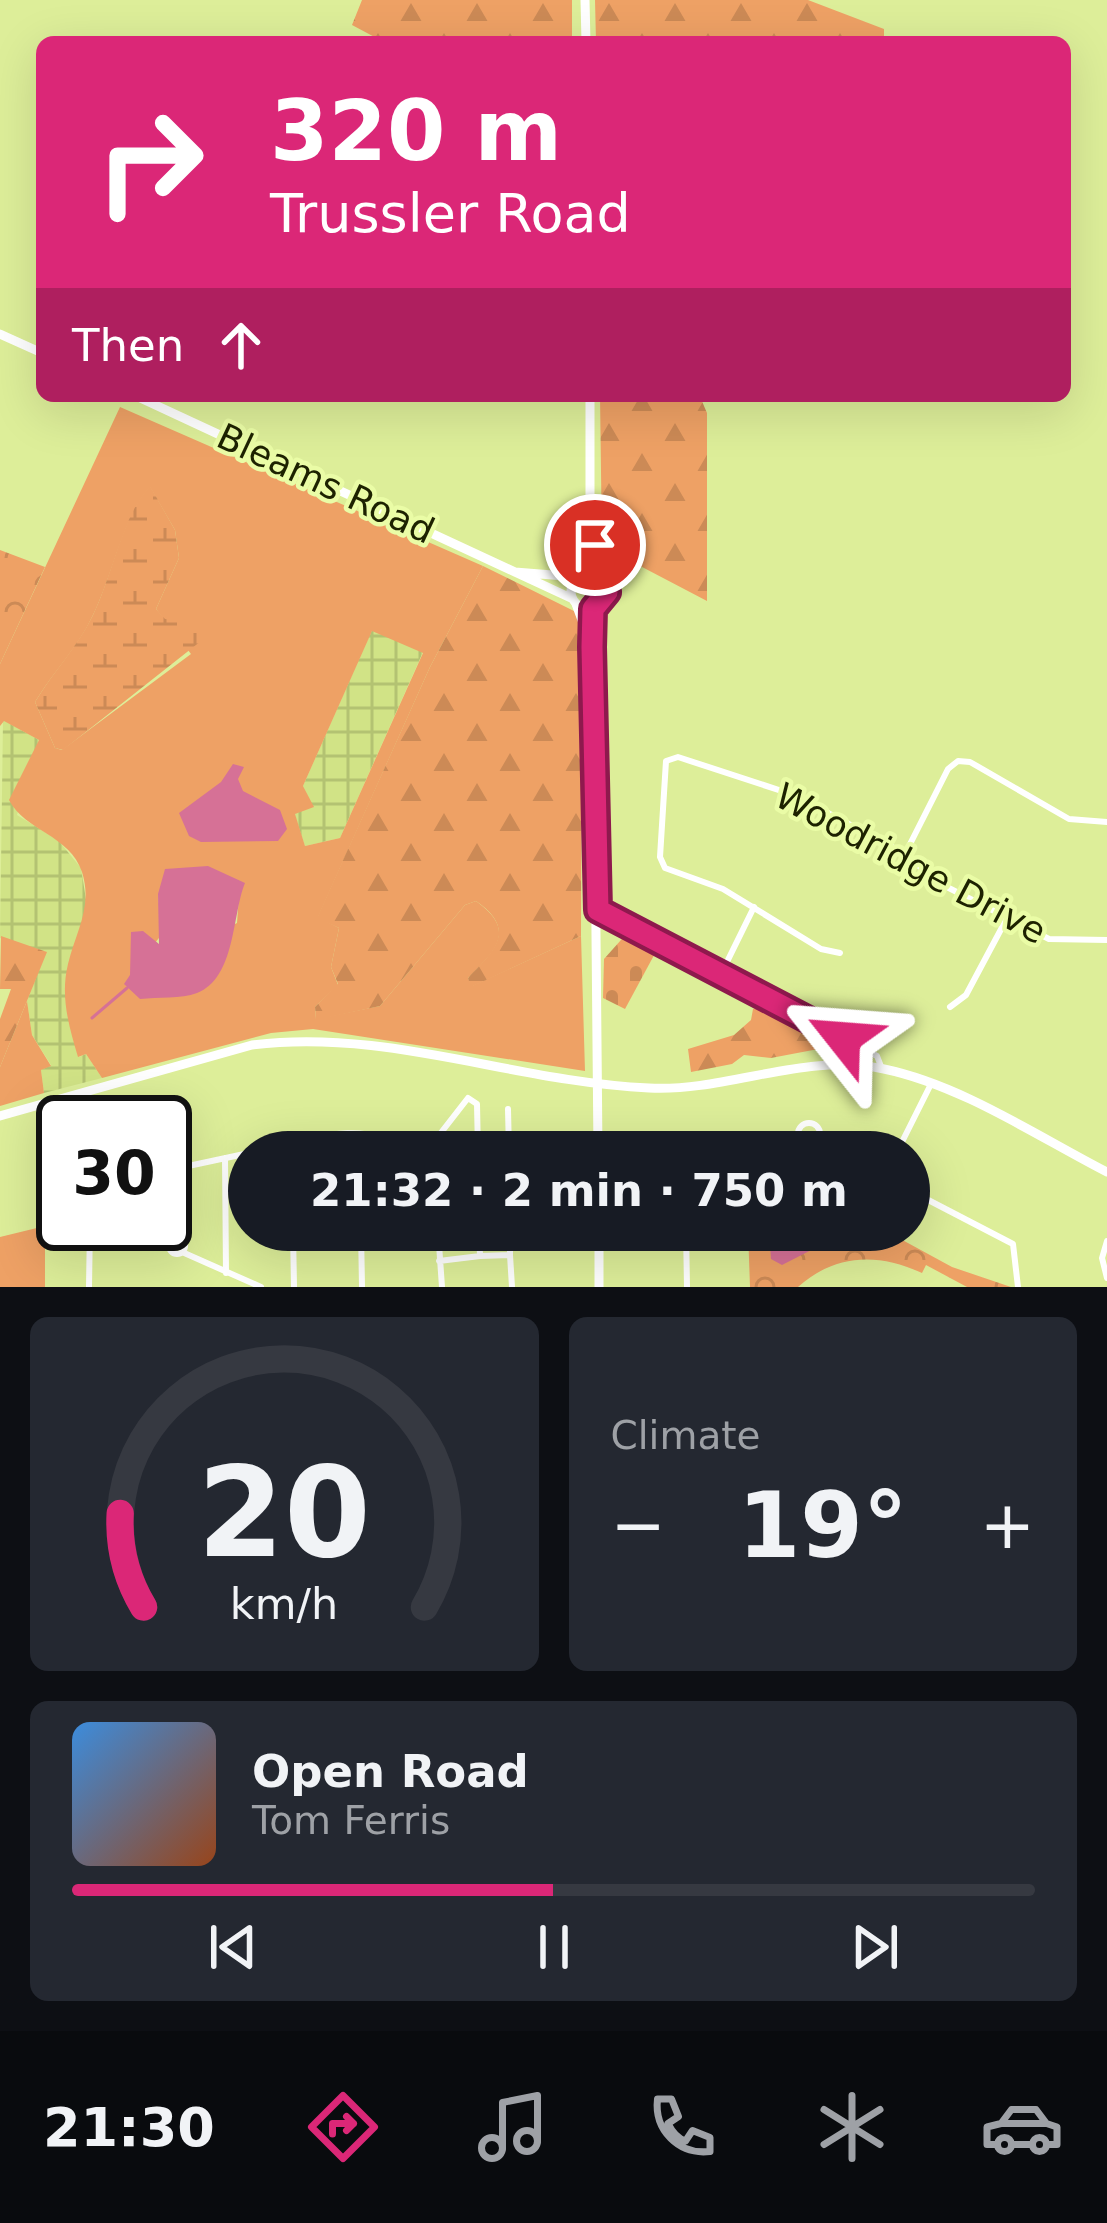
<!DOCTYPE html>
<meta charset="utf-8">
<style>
body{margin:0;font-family:"DejaVu Sans",sans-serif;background:#242831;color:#f1f3f6;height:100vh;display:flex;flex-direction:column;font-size:45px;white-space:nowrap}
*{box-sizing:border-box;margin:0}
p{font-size:39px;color:#9ea1a6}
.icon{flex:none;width:66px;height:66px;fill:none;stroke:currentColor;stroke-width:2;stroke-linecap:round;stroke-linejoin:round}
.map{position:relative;height:1287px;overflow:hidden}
.drawer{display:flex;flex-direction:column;gap:30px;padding:30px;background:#0d0f14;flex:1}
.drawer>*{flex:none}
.guide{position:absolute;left:36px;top:36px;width:1035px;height:366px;border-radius:18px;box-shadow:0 12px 48px #0002;background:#db2777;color:#fff;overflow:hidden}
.speed{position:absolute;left:36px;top:1095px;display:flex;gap:24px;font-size:60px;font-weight:700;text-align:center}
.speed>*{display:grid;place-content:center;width:156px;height:156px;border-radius:50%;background:#171b24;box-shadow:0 12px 48px #0002;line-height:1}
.speed .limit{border:6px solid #111;border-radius:18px;background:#fff;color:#111}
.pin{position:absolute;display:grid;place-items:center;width:102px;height:102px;color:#fff;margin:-51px;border:6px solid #fff;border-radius:50%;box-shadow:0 3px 12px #0007}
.me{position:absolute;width:132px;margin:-66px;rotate:298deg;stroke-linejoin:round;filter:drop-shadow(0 0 9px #0008)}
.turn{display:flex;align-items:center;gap:42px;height:252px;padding:0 36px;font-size:54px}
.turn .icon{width:156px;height:156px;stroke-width:2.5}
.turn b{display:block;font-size:84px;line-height:102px}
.then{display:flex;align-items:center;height:114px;padding:0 36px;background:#0003;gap:24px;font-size:45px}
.big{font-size:90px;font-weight:600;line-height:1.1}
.drawer .widget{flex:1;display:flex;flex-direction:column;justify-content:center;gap:18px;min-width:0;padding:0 42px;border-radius:18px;background:#242831}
.drawer .dial{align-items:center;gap:0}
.dial svg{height:312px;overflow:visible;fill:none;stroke:#363941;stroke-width:7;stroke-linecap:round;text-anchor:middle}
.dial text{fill:#f1f3f6;stroke:none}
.song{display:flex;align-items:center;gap:36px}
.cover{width:144px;height:144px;border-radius:18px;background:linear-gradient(135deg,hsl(210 70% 55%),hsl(20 70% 35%))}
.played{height:12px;border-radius:6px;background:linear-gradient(90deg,#db2777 50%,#363941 50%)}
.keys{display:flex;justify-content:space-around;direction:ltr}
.heat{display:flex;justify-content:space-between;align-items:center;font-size:66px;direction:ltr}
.drawer .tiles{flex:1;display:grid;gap:30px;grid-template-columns:1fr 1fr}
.widget:last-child{grid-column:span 2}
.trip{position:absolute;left:228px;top:1131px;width:702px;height:120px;border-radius:60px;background:#171b24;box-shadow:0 12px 48px #0002;font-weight:600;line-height:120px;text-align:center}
.menu{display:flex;height:192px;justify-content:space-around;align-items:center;background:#090b0e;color:#9ea1a6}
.menu .icon{width:84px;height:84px}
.menu .selected{color:#db2777}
.menu b{font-size:54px;color:#f1f3f6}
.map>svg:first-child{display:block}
</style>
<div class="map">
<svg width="1107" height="1287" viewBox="0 0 1107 1287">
<defs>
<pattern id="industrial-grid" width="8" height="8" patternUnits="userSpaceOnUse" patternTransform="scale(3)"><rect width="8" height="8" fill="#d1e386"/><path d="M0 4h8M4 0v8" fill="none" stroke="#b3c272"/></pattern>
<pattern id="forest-firs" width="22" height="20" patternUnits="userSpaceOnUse" patternTransform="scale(3)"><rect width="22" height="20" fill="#eea165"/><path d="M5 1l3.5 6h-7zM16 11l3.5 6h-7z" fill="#cc8a56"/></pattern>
<pattern id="wetland-marsh" width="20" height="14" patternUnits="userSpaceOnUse" patternTransform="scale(3)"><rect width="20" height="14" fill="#eea165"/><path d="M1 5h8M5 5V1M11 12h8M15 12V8" fill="none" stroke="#cc8a56"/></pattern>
<pattern id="cemetery-stones" width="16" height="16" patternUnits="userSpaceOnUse" patternTransform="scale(3)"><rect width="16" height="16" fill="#eea165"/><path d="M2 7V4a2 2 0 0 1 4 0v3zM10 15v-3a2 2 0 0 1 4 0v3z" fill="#cc8a56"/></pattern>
<pattern id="park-crowns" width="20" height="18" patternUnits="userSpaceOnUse" patternTransform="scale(3)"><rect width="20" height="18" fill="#eea165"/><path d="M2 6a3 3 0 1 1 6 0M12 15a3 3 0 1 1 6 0" fill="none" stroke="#cc8a56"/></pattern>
</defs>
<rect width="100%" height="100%" fill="#de9"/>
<path fill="url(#industrial-grid)" d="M372,630L423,652L340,838L305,846L294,813L313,807L303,786Z
M3,720L39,740L17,815L58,840L81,868L87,906L81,928L79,1057L86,1054L102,1078L44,1093L41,1070L51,1065L32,1035L27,1001L46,952L0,938Z"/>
<path fill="#eea165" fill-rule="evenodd" d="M120,407L483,566L430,667L318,917L339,928L331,967L338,985L315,1007L316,1019L380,1006L465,905L476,901C518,931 495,951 468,978L472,986L581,936L585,1071L313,1029L271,1033L102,1078L86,1054L78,1057C69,1026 60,997 68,964C76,931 93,907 82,872C70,835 25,831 9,800L39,740L4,721L0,726V664ZM150,487L175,530L179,558L156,609L191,654L62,750L55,748L35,702C53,672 79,646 93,615C112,577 124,514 150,487ZM372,631L423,653L340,838L305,846L295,814L314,807L303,786ZM158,894L239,896L237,923L130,975L162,934Z
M27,1001L32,1035L51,1066L41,1070L44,1093L0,1106V1067Z
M45,1226V1287H0V1237Z"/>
<path fill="url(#forest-firs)" d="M362,0H572V42L382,41L352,25Z
M595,0H808L884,29V42H596Z
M600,396H710L701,399L707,413V601L602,546Z
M483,566L582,615L581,936L471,987L468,978C494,951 518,930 476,901L465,905L380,1006L316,1020L315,1007L338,984L331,967L339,928L317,918L430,667Z
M1,936L47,952L0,1067V1019L11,989H0Z
M762,1007L834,1046L771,1058L744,1055L732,1064L691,1072L688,1049L734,1035L751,1020L753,1009Z"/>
<path fill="url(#wetland-marsh)" d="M150,486L175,530L179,558L156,609L165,619L187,621L201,631V641L63,750L55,748L35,702C53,672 78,646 93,615C112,576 123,514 150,486Z"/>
<path fill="url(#cemetery-stones)" d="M629,931L659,946L625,1009L603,998L604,959Z"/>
<path fill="url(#park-crowns)" d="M0,550L45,567L0,664Z
M748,1230H884L952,1267L1011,1287H967L926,1265L922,1273C879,1253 836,1253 798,1287H750Z"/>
<path fill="#d67196" d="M233,764L244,767L238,779L243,791L280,810L287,829L278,841L201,842L189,836L179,813L221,782Z
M208,866L245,883C232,914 236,978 197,993C181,999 158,997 140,999L124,984L130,975L131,932L143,931L159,944L158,894L165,869Z
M769,1230H786L784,1246L813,1230H858L856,1237L827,1242L782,1265L771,1259Z"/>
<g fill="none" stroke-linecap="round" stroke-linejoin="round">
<path stroke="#d67196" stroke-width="3" d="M92,1018L127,988"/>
<path stroke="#fff" stroke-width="6" d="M905,854L948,769L958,761L970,762L1069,819L1107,822
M598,910L877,1056L882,1069
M840,953L821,949L723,889L665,868L660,857L666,761L678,757L794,795L905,854L939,883L1049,939L1107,940
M722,972L754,907
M950,1007L966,995L1007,918
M508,1109L509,1152
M798 1134a11 11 0 1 1 22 0a11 11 0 1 1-22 0Z
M817,1141L835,1152
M252,1152C304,1141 364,1116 410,1152
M426,1152L468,1098L477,1104L478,1152
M897,1152L931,1084
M225,1158L226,1273
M165,1171L249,1153
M909,1190L1013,1244L1018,1287
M293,1230L294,1287
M361,1230L362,1287
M438,1230L442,1287
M510,1230V1255
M686,1230L687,1287
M169 1246a8 8 0 1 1 16 0a8 8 0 1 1-16 0Z
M1107,1241L1102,1258L1107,1278
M182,1252L261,1287
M480,1256L510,1255L512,1287
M439,1261L480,1256L479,1230
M89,1287L90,1224"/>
<path stroke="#fff" stroke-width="8" d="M76,1095L89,1122
M76,1096L80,1122"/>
<path stroke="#fff" stroke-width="9" d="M585,0L586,42
M0,334L42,353
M136,396L573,599
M590,526L604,579
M515,572L577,577
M571 591a18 18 0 1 1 36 0a18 18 0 1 1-36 0Z
M583,574L590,526V396
M576,604L592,647
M593,609L598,1152
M0,1116L252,1045C388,1028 514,1082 649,1088C729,1092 802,1052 884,1069C961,1085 1037,1136 1107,1172
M599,1230V1287"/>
</g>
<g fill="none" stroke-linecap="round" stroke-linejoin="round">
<g stroke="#8e194d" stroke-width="30">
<path id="route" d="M595,545L607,592L593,609L592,647L598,910L843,1038"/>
</g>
<use href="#route" stroke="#db2777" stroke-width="21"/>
</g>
<g text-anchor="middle" stroke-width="9" stroke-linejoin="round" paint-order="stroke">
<g font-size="36" fill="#1d2200" stroke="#eafca6">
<text transform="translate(326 483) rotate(25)" y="13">Bleams Road</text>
<text transform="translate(911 863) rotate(28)" y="13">Woodridge Drive</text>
</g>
</g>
</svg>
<div class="speed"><div class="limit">30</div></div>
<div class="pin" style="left:595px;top:545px;background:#d93025"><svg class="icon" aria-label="arrive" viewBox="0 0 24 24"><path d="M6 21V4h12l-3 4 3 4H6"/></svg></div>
<svg class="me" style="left:843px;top:1038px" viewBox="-20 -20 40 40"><path d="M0-17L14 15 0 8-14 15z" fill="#db2777" stroke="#fff" stroke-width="4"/></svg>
<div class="trip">21:32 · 2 min · 750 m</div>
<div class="guide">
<div class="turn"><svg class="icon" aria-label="right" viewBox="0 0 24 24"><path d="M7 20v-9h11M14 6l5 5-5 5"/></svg><div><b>320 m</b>Trussler Road</div></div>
<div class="then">Then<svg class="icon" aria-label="ahead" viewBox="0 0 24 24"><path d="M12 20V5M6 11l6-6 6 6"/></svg></div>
</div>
</div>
<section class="drawer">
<div class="tiles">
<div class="widget dial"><svg viewBox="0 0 100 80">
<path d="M14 69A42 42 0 1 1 86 69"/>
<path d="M14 69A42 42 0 0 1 8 45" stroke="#db2777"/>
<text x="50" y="56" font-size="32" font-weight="700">20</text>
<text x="50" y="72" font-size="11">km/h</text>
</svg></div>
<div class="widget"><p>Climate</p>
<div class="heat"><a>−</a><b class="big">19°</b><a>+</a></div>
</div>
<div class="widget">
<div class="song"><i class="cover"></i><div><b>Open Road</b><p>Tom Ferris</p></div></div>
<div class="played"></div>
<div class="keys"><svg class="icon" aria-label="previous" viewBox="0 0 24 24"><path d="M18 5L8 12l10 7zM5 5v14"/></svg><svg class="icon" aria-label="pause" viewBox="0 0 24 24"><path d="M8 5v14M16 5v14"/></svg><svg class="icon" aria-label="next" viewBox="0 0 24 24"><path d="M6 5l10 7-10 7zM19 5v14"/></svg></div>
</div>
</div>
</section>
<nav class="menu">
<b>21:30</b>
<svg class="icon selected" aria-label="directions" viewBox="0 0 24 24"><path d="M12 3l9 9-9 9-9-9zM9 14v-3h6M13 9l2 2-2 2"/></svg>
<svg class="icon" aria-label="music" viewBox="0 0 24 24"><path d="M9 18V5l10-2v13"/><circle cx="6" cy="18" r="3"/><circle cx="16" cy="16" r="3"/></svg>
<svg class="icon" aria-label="phone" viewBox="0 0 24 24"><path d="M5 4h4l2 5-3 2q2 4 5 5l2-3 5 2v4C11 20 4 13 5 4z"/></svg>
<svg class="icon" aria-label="climate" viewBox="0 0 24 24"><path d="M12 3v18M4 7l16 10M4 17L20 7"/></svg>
<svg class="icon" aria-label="car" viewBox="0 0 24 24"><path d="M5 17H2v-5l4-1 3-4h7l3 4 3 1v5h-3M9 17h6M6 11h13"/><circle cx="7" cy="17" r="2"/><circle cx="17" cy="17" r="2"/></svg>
</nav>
